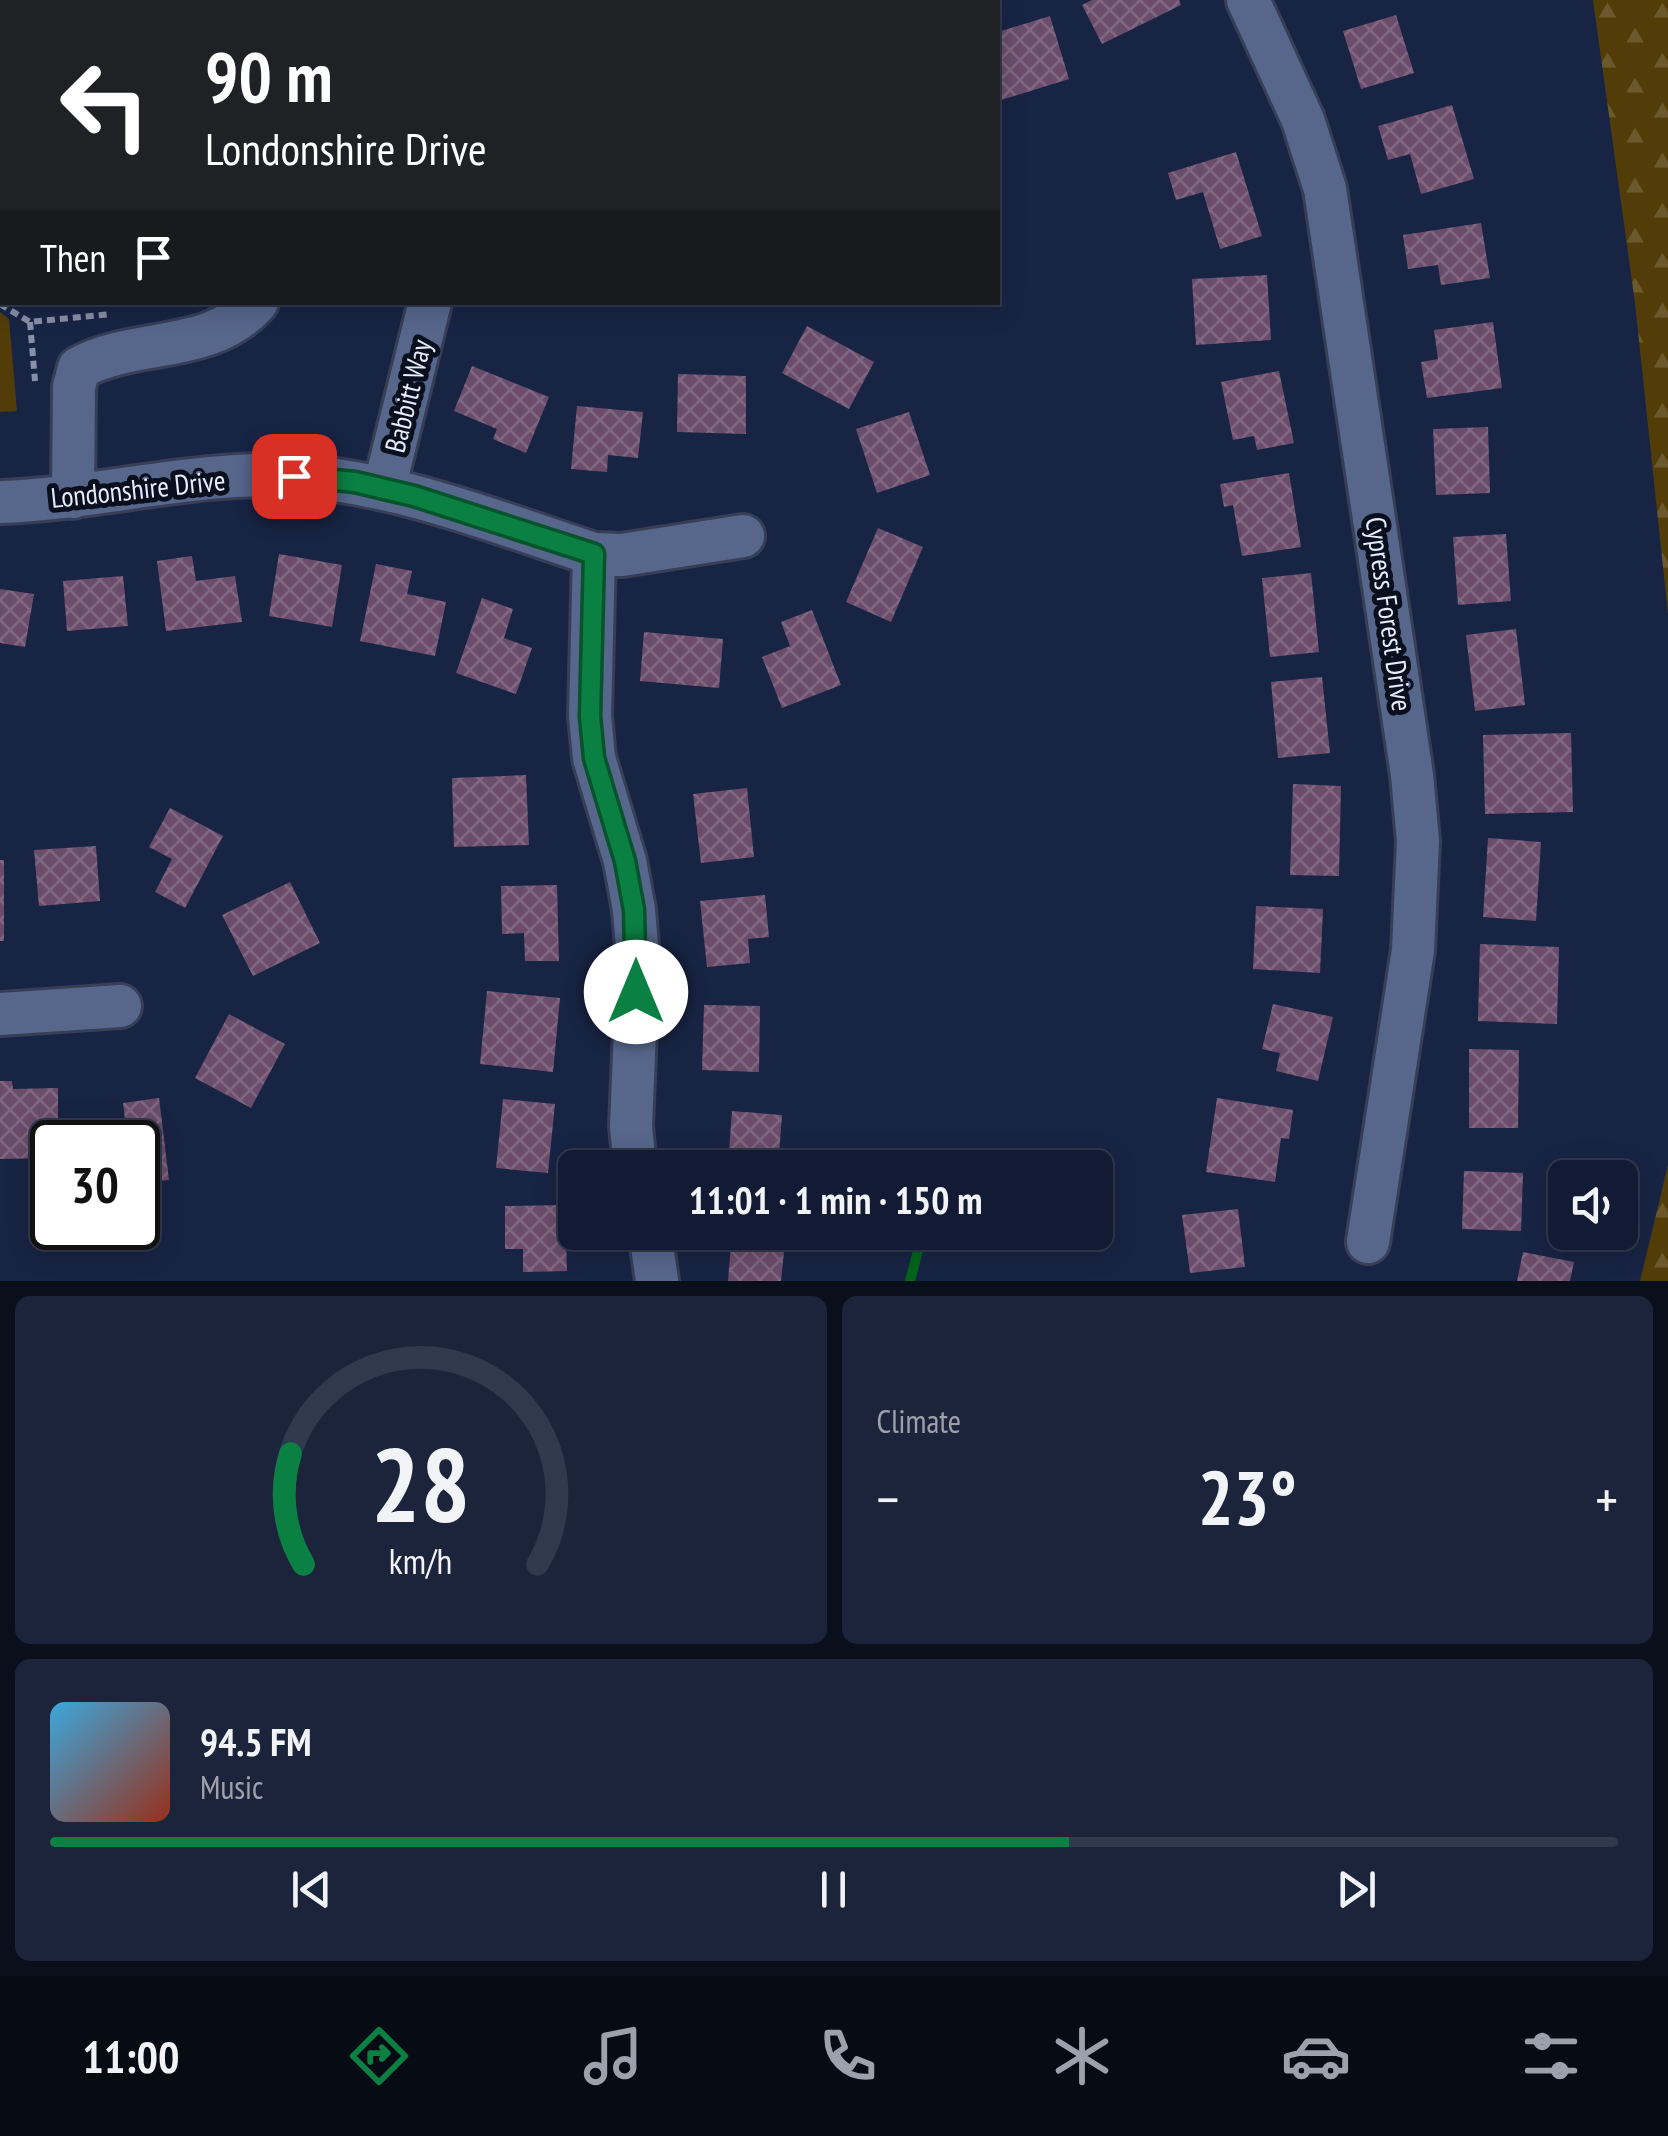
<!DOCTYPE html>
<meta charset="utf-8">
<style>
body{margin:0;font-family:"PT Sans Narrow",sans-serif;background:#1b243b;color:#f1f3f6;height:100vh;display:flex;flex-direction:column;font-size:38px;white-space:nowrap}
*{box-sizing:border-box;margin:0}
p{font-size:32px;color:#9ca1ac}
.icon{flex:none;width:55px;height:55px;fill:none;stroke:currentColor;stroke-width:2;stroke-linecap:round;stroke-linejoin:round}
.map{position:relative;height:1281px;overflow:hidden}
.sheet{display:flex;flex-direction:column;gap:15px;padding:15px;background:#0a0f1c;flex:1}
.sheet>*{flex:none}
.banner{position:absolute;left:0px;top:0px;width:1000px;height:305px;box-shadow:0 5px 25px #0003,0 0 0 2px #31394e;background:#202124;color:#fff;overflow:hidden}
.buttons{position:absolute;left:1548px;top:1160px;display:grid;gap:20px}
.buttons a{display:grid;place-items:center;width:90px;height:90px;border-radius:15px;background:#121b33;box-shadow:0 5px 25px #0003,0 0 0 2px #31394e;font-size:50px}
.speed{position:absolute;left:30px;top:1120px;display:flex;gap:20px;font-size:50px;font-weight:700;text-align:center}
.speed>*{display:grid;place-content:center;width:130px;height:130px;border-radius:50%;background:#121b33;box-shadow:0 5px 25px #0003,0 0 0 2px #31394e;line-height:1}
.speed .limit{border:5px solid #111;border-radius:15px;background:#fff;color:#111}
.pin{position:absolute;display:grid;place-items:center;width:85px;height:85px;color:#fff;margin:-42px;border-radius:20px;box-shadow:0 5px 15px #0006}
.me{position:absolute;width:110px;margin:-55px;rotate:0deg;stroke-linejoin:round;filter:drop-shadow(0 0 8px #0008)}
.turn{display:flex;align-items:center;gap:35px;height:210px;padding:0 40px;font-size:45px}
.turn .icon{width:130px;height:130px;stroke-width:2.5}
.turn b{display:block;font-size:70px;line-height:85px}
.then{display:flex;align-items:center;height:95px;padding:0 40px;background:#0003;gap:20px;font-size:38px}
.big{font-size:75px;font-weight:700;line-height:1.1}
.sheet .card{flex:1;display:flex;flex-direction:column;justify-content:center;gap:15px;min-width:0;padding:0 35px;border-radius:15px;background:#1b243b}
.sheet .dial{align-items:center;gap:0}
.dial svg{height:260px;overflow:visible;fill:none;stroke:#31394e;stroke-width:7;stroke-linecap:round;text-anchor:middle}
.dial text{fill:#f1f3f6;stroke:none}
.song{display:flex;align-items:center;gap:30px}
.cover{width:120px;height:120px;border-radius:15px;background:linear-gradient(135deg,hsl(200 70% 55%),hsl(10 70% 35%))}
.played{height:10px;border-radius:5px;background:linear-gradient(90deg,#0b8043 65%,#31394e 65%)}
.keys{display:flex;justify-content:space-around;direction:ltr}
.heat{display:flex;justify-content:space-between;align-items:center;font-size:55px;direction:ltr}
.sheet .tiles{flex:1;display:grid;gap:15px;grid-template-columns:1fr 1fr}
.card:last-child{grid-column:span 2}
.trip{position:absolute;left:558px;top:1150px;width:555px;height:100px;border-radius:15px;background:#121b33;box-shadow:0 5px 25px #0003,0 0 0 2px #31394e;font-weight:700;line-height:100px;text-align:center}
.tab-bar{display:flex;height:160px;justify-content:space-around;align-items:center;background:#070b14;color:#9ca1ac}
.tab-bar .icon{width:70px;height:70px}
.tab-bar .active{color:#0b8043}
.tab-bar b{font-size:45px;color:#f1f3f6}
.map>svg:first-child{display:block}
</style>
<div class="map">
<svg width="1668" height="1281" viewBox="0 0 1668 1281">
<defs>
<pattern id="forest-firs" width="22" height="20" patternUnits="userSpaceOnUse" patternTransform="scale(2.5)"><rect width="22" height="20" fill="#523d08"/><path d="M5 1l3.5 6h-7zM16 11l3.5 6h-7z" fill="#6b592d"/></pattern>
<pattern id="building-cross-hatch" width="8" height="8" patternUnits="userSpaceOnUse" patternTransform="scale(2.5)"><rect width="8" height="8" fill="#6b4d6b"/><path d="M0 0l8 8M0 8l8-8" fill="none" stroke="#806781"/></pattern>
</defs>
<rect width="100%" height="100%" fill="#182444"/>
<path fill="url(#forest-firs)" d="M1593,0H1668V614L1635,303Z
M1668,1165V1281H1640Z"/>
<path fill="#523d08" d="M0,312L9,319L17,411L0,412Z"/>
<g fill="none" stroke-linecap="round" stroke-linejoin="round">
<path stroke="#00661c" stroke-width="10" d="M910,1281L923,1232"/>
</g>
<path fill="url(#building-cross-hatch)" d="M1092,0H1179L1181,5L1102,44L1082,5Z
M1396,15L1414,73L1361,89L1343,31Z
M1050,16L1069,79L998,101V32Z
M1452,105L1474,179L1421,194L1410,154L1388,160L1378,126Z
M1236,152L1262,236L1220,249L1203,192L1176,200L1168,173Z
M1481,223L1490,278L1441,285L1438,265L1408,269L1403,235Z
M1267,275L1271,340L1196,345L1192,279Z
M1493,322L1502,388L1427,398L1421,362L1438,359L1434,330Z
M807,326L874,362L849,409L782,373Z
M472,366L549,397L526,453L493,439L497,429L454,411Z
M1279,371L1294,443L1257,450L1254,436L1233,440L1221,382Z
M678,374L746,376V434L677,432Z
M577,406L643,412L638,458L608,455L607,472L571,469Z
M909,412L930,475L877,493L856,429Z
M1488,427L1490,493L1436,495L1433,429Z
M1289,473L1301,547L1242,556L1233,505L1224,507L1220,484Z
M878,528L923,547L891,622L846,602Z
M1506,534L1511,601L1458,605L1453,537Z
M279,554L342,565L332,627L269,616Z
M192,556L196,581L235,576L242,622L166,631L157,561Z
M376,564L412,571L407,594L446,602L435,656L360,641Z
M1311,573L1319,652L1270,657L1262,578Z
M123,576L128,626L67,631L63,581Z
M0,589L34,594L25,647L0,643Z
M482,598L513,609L504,638L532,648L516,694L456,673Z
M812,610L841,685L782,708L762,657L790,646L781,622Z
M1516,629L1525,705L1475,711L1466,635Z
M644,632L723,639L719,688L640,681Z
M1322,677L1330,753L1278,758L1271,682Z
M1571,733L1573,812L1485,814L1483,735Z
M526,775L529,845L454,847L452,778Z
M1293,784L1341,786L1339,876L1290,875Z
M747,788L754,857L701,863L693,794Z
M170,808L223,836L185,908L155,892L172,859L149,847Z
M1488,838L1541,842L1536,921L1483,917Z
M96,846L100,901L39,906L34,850Z
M0,860H4V941H0Z
M290,882L320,943L253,976L222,915Z
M557,885L559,961H525L524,933L502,934L501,886Z
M765,895L769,937L748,939L750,963L707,967L700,901Z
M1256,906L1323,909L1320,973L1253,969Z
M1480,944L1559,947L1557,1024L1478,1021Z
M487,991L560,998L553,1072L480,1064Z
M1273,1004L1333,1017L1318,1081L1276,1071L1280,1053L1262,1049Z
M704,1005L760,1006L759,1072L702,1070Z
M229,1014L285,1044L251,1108L195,1078Z
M1469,1049L1519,1050L1518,1128H1469Z
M0,1081H12L13,1089L58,1088V1142H52V1158L0,1159Z
M159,1098L169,1180L138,1183V1142H101V1140L127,1137L123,1103Z
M1217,1098L1293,1110L1289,1139L1281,1138L1275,1182L1206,1172Z
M503,1099L555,1104L548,1173L496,1168Z
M732,1111L782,1115L778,1168H705L706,1149L729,1151Z
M1464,1171L1523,1173L1521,1231L1462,1229Z
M565,1205L567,1271L523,1272V1249H505V1206Z
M1238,1209L1245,1267L1190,1273L1182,1215Z
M732,1232H786L781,1281H728Z
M1523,1252L1574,1262L1570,1281H1517Z"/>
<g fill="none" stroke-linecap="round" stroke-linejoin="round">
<g stroke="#363e58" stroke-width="48">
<path id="minor" d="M530,0L544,2
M1248,0L1303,120L1325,189L1412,775L1418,841L1413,950L1368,1242
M497,2V0
M803,2L811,0
M384,489L430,302
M73,497L74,387L79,368C136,337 210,355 257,302
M0,502C97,499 204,469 298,476C400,483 498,523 594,554L622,555L743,536
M594,554L590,716L594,758L625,861L634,910L638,958L631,1126L635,1168
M0,1014L120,1006
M650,1232L657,1281"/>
</g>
<path stroke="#8790a8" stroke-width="6" stroke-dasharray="8 5" stroke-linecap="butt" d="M0,304L30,322L111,314
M30,322L35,381"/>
<use href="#minor" stroke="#57678c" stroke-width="42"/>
</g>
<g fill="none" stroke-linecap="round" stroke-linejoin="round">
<g stroke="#07532c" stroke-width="25">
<path id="route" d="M294,476L355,482L414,496L594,554L590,716L594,758L625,861L634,910L636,992"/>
</g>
<use href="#route" stroke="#0b8043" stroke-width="18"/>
</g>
<g text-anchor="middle" stroke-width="10" stroke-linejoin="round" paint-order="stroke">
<g font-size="28" fill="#e5edfe" stroke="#090f1c">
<text transform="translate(408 396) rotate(-76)" y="10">Babbitt Way</text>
<text transform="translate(138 489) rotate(-6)" y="10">Londonshire Drive</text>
<text transform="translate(1389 614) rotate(82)" y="10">Cypress Forest Drive</text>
</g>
</g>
</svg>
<div class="buttons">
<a><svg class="icon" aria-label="sound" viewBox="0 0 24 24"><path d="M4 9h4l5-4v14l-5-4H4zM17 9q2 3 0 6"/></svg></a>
</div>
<div class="speed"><div class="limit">30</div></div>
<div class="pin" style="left:294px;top:476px;background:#d93025"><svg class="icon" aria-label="arrive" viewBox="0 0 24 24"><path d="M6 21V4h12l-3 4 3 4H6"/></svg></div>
<svg class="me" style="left:636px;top:992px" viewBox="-20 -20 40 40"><circle r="19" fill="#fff"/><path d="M0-13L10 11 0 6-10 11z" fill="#0b8043"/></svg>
<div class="trip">11:01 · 1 min · 150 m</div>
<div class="banner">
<div class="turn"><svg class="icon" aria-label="left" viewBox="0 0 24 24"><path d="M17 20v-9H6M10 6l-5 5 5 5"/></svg><div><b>90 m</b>Londonshire Drive</div></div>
<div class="then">Then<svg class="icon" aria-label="arrive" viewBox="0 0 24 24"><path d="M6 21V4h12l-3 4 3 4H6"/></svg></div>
</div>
</div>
<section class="sheet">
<div class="tiles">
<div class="card dial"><svg viewBox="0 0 100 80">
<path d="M14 69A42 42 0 1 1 86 69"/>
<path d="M14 69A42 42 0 0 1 10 35" stroke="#0b8043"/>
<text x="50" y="56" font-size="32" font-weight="700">28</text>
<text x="50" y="72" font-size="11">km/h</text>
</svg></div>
<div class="card"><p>Climate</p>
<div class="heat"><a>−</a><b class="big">23°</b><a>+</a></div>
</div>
<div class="card">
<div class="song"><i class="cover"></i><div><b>94.5 FM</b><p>Music</p></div></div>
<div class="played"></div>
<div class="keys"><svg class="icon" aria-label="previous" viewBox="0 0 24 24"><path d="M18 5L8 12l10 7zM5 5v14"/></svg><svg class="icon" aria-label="pause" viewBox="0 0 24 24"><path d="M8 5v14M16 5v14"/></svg><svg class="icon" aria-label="next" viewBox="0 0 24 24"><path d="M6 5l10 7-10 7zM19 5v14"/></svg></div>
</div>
</div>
</section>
<nav class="tab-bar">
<b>11:00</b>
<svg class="icon active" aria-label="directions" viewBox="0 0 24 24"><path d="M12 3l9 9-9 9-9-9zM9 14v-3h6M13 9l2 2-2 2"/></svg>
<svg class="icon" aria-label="music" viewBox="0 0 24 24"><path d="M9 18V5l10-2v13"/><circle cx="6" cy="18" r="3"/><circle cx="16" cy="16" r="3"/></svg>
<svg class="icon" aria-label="phone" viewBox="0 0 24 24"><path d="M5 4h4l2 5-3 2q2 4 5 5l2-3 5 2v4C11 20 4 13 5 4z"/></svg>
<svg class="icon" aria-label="climate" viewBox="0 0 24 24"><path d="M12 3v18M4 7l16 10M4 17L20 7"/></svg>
<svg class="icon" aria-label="car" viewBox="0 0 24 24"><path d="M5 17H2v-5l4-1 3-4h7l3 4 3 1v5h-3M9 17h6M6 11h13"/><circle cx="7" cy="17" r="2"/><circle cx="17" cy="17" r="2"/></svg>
<svg class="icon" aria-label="filters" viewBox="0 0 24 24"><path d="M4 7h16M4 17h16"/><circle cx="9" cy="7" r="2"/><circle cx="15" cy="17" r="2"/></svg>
</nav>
